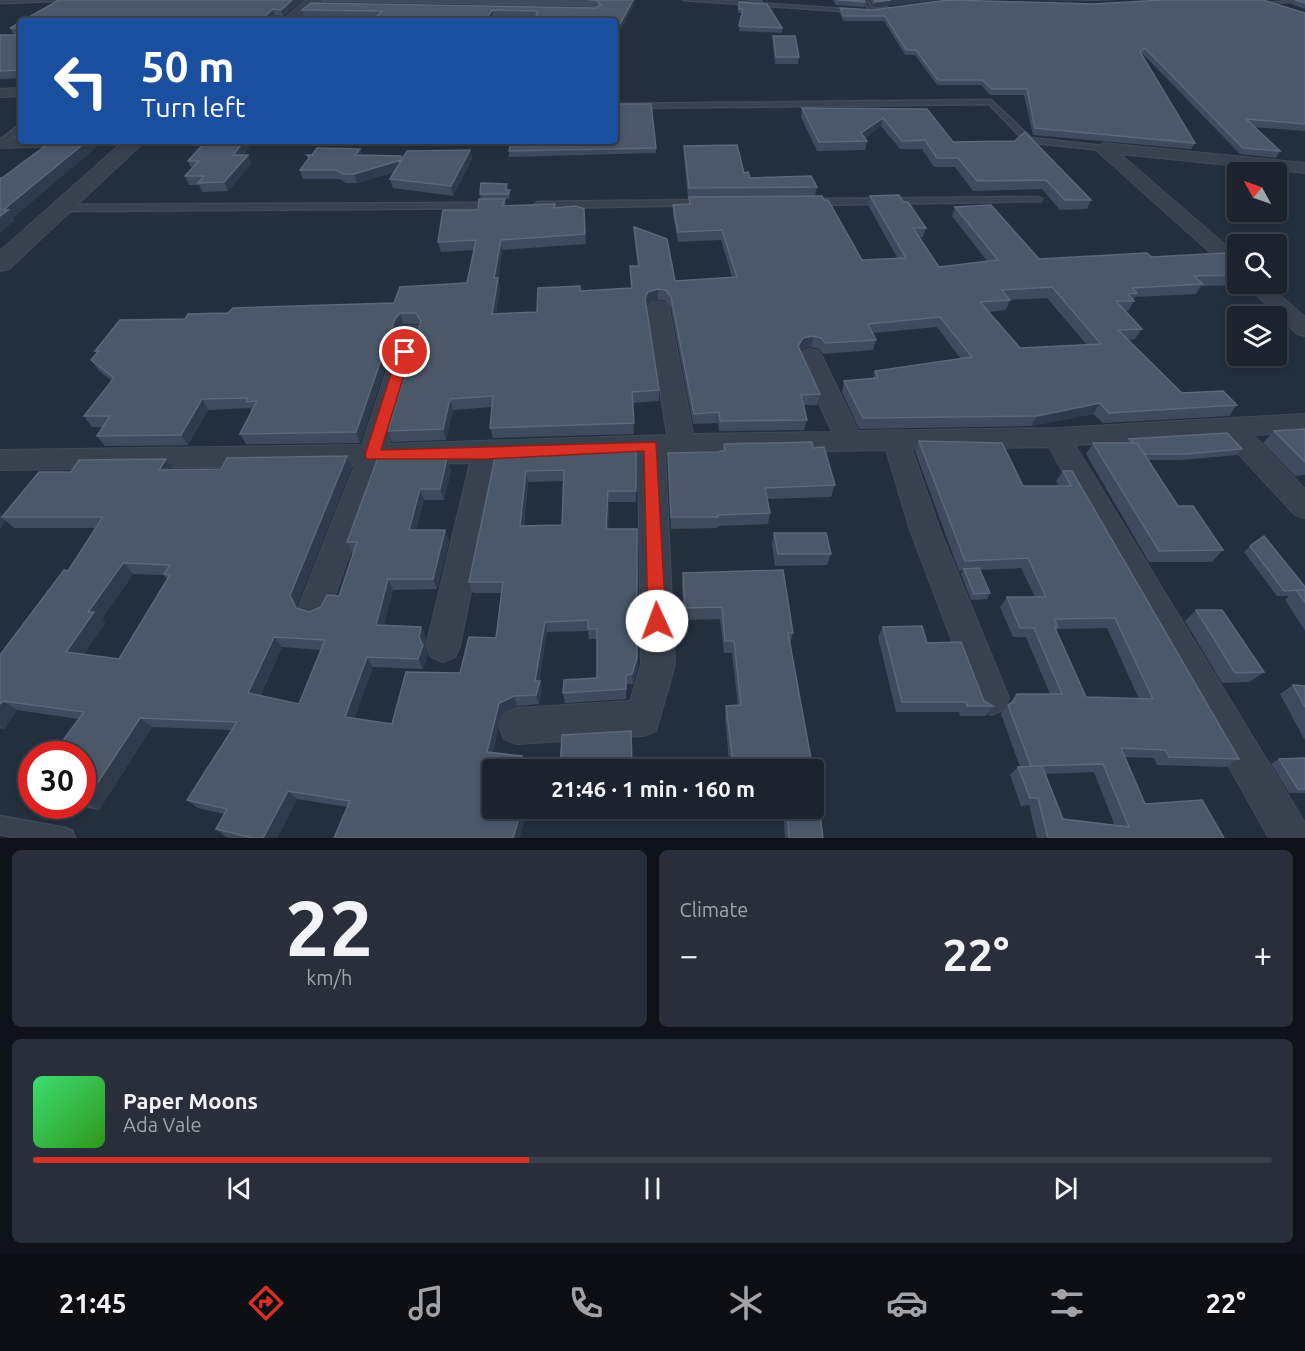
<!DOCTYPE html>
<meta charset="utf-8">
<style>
body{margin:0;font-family:Ubuntu,sans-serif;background:#282f3a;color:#f1f3f6;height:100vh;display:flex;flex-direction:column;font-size:22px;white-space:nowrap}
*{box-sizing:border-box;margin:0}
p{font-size:20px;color:#a0a4aa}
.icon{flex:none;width:33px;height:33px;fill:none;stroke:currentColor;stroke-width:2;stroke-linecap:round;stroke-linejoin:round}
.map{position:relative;height:838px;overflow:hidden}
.sheet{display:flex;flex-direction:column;gap:12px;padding:12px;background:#0f1319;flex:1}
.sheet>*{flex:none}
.banner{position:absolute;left:18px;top:18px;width:600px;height:126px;border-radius:6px;box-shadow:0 3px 9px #0003,0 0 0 2px #39404a;background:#1a4fa0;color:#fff;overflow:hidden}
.needle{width:39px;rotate:310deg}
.buttons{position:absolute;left:1227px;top:162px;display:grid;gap:12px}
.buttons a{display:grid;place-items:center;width:60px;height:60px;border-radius:6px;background:#1b232e;box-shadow:0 3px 9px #0003,0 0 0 2px #39404a;font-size:30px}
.speed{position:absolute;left:18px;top:741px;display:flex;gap:12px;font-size:30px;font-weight:700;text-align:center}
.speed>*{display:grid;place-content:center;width:78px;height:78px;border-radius:50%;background:#1b232e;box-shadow:0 3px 9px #0003,0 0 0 2px #39404a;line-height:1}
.speed .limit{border:9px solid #d22;background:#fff;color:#111}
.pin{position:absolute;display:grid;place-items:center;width:51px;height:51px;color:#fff;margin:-26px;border:3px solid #fff;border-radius:50%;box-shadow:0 2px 6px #0007}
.me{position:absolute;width:66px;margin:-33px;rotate:358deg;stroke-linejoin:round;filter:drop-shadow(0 0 4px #0008)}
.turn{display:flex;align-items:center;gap:21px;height:126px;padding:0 24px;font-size:27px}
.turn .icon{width:78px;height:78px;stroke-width:2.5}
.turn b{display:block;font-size:42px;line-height:51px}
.big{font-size:45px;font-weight:600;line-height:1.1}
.sheet .tile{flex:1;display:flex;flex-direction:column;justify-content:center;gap:9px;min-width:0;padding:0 21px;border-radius:9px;background:#282f3a}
.sheet .dial{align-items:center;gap:0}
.dial b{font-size:78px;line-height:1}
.song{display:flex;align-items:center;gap:18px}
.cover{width:72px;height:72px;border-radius:9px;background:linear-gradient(135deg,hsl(140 70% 55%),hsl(110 70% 35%))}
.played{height:6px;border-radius:3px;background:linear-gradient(90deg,#d93025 40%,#39404a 40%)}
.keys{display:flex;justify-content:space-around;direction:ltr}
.heat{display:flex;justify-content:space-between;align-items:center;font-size:33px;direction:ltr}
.sheet .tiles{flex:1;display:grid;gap:12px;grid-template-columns:1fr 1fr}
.tile:last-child{grid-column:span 2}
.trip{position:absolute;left:482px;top:759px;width:342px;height:60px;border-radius:6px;background:#1b232e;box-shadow:0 3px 9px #0003,0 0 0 2px #39404a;font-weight:600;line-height:60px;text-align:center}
.tab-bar{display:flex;height:96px;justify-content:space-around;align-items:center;background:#0b0e12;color:#a0a4aa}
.tab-bar .icon{width:42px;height:42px}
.tab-bar .active{color:#d93025}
.tab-bar b{font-size:27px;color:#f1f3f6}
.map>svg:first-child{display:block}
</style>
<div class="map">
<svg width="1305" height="838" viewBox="0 0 1305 838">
<rect width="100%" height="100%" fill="#242f3e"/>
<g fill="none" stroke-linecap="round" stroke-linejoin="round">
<g stroke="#414a57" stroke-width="3">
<path id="service" d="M56,0L54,1L0,3V1Z
M683,0H710L859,10L856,12Z
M863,0H867L873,9L886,7L889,9L870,12Z
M1305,0L1267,4L1265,3Z
M991,100L1031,138L1103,146L1107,148L1103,150L1026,142L989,104L615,108V104Z
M18,126H21V131L4,145H0V140Z
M1038,197L1042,199L1041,201L814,205L810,202L814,199Z
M704,200L708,203L707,205L538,208L534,205L538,202Z
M494,203L497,204V208L60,211L56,208L60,205Z
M0,816L65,828L72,831L75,838H18L0,834Z"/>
</g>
<g stroke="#414a57" stroke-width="2">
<path id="minor" d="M21,88V96L0,97V89Z
M0,138H21V141H74L66,146L0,148Z
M1103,143L1305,163V173L1120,154L1238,256V273L1231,271L1097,151L1095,148Z
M1245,284H1267L1305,317V336L1297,334Z
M658,302L666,303L669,308L693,434L832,432L798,356L802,351L810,349L818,351L822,356L858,431L1057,428L1305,414V432L1253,435L1305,489V518L1295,515L1223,437L1075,445L1305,823V838H1269L1049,447L912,449L940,530L1009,698L1004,710L991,715L978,710L910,530L886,450L665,454L675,665L656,731L643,736L517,744L504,739L499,726L504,713L517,708L630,701L641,665L638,456L497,462L460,646L455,657L443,662L431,657L426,646L470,463L382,464L331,606L326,616L315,620L304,616L299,606L355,465L0,470V450L362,445L400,331L403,326H419L422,331L389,444L667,435L647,308L650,303Z"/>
</g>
<g stroke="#414a57" stroke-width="2">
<path id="tertiary" d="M306,0H320L296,21H281Z
M124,141H145L9,269L0,271V251Z"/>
</g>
<use href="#service" fill="#38414e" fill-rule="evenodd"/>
<use href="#minor" fill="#38414e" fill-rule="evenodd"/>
<use href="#tertiary" fill="#38414e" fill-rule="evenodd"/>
</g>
<path fill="#3f4b5c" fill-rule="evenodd" d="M59,0H303L283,16Z
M321,0H636L620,31H617L618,36L615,42V21L535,17H493L490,21H375L374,19L376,18L304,17L302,10L596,8H597L596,7L321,2Z
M739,0H763V2Z
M833,0H864L865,2L864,7L836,5Z
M870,0H935L874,7Z
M1037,0H1119L1092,1Z
M1293,0H1305V9L1291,4Z
M739,2L782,28V33L739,31L742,13H738Z
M1094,4L1305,13V131L1253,127L1280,151L1276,158L1240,154L1143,54H1142L1195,143L1191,149L1033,135L1024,95H990L981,85H937L915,55H905L884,21H843L840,13V8L873,10Z
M21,22V78L0,79V35H14L10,28Z
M773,36L799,57L798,64H775L773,42Z
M802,108L927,109L953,142L1015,141L1091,200L1087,209L1060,210L1042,189L973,191L955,167H934L922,149H900L881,126L865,138L867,141L865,150L817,151L801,117Z
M684,146L744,173L750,178L817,187L815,196L862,260L898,259L868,205L870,196L903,202L926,228L923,237L919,238L939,267L987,261L952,216L955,207L1039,259L1152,257L1238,263V284H1245L1243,285L1201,286L1196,294L1135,297L1133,300L1134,301L1128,311H1125L1142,329L1135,339L1128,340L1182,393L1237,405L1229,416L1103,423L1093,414L1031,426L859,429L842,392L844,381L873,379L875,371L961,359L937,327L873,333L876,340L873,350L823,354L819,349L811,347L801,349L800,351L820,394L817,405H804L807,420L804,430L719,431L718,423L693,424L671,308L666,301L658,300L648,302L646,306L659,390V401L633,403L634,434L493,438L490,428L492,407L453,410L446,440L392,442L388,431L420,325L419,324H403L398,330L360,443L246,444L240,434L252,411L250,408L208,410L188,445L105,446L97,436L103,427H92L84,416L112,381L99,371L91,360L97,354L95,351L185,319L228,313L394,303L467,283L474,250L441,252L438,242L478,210L481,199L480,194L507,184L508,190L510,195L509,199H505L506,205L584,209L586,244L502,250L498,278L500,288L496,314L537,312L580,291L631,288L630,266H638L634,237V227L675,281L732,277L721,240L678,242L673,215V205L689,204V198H688L684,155ZM1047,298L1087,345L1020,348L988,312L1006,310L1010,300Z
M656,148V153L509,157V151Z
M360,149L362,156L402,160L470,150L472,159L453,196L393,188L390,179L395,172L357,183H346L339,179H303L300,170L308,159L307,155Z
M244,155H248L251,164L228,191L203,192L199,185H189L185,176L192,169L188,161Z
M1305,429V475L1295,476L1263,443L1274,431Z
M1129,439L1242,449L1237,455L1181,460H1148L1178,506L1223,550L1212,562H1149L1086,454L1093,443H1126Z
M919,441L1023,486H1059L1056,481L1063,471L1239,759L1226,767L1157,765L1154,758L1125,757L1145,804L1224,838H1037L1029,805L1021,806L1010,775L1018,767H1020L1001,714L1017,694H1050L1026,637H1013L1000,607L1007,597H1035L1021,568L980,570L990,593L987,599L971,600L961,574L963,570L959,571L915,451ZM1107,628L1139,699L1086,697L1056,630L1057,629ZM1094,772L1115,826L1063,819L1045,774Z
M724,444L813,448L835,485L831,497L767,499L770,513L768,524L717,526V528L671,529L668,453L718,452L723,450Z
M636,447V502H609L608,529L638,668L633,684H626V699L565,703L563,693L597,678V639H589L588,631L547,632L539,681L542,690L539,704L517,706L502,712L493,752L525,765L524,770H492L528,808L519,838H334L348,807L297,799L277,838H231L226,837L216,829L224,814L198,808L187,800L232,730L152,727L99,810L73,806H82V754L79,719L17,710L4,729L0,728V655L68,571L95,528H14L6,521L0,528V514L3,516L71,472L166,459L174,470L221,469L347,456L352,467L297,605L299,608L309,612L321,607L339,596L353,553H352L347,542L437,454L438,459L451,470L444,500H424L416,530L449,541L437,589L393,590L384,625L421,627L426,638L424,647L428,655L423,669L373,667L354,718L392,724L460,673L496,638L502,593H473L469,582L496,453ZM563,481L562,525L524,526L528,482ZM133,574L164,575L167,579L119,659L84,654L105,623L102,619ZM282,647L321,650L299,704L260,696Z
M774,533L831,554L827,565L775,566L772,544Z
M1250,546L1305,587V631L1285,600L1289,596H1277L1244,552Z
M683,573L793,633L790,644L813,770H730L725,717L726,706H738L732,653H724L720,619L684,620L682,585Z
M1196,610L1264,672L1250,682L1222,683L1185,621Z
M883,627L927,643L984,701L993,706L985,716H960L959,712H896L878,637Z
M1293,685L1305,686V739H1304L1280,694Z
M1305,758V793H1289L1271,764L1279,759Z
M735,808H813L823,838H785L783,812L735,815Z"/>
<path fill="#2f3b4b" d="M292,0H303L283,16L281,10Z
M633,0H636L620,31V24Z
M891,0H935L874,7L875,2Z
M273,9L275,16L270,21H260Z
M492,10L493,17L490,21H485Z
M617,29L618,36L615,42V34Z
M883,118L881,126L860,142L861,133Z
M87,141H104L13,218L15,220L0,233V216L3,210Z
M244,141H254L237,164L233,155Z
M360,149L362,157L355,155Z
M470,150L472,159L453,196L451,186Z
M248,155L251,164L228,191L224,182Z
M401,156L404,169L357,183L354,174Z
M501,240L502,250L496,288L494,278Z
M498,278L500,288L494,324L492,314Z
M658,289V300L648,302L645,308V298L648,292Z
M400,313L403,324L398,330L360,443L356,432L395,319Z
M813,336L811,347L801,349L796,357L798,346L803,338Z
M202,399L208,410L188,445L181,435Z
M450,399L453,410L446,440L443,429Z
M1100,403L1093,414L1031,426L1037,416Z
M347,456L352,467L297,605L303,618L296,608L290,595Z
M447,458L451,470L444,500L440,489Z
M166,459L174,470H159Z
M526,471L528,482L522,537L520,526Z
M420,489L424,500L413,541L409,530Z
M608,491L609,502L607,540L606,529Z
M0,514H1L5,517H2L6,521L0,528Z
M445,530L449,541L437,589L433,579Z
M637,540L638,668L633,684L632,674Z
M123,563L133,574L102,619L105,623L79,662L66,652L88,612Z
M388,579L393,590L382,635L376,625Z
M545,622L547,632L537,691L535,681Z
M421,627L426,638L424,647L419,637Z
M274,637L282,647L256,703L248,693Z
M423,645L428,655L423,669L418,659Z
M367,657L373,667L352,726L345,717Z
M540,681L542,690L539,704L536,695Z
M514,696L517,706L502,712L491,760L487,752L499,703Z
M3,701L17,710L4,729L0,726V704Z
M140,718L152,727L99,810L85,802Z
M522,756L525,765L524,770H518Z
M288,791L297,799L277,838H263Z
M522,808H528L519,838H513Z"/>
<path fill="#4b5868" stroke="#5c6777" stroke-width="1.5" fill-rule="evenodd" d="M59,0H292L281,10L273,9L260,21H22Z
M589,0H633L620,24H615V21H534L538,11L492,10L485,21L374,19L382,11L302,10L311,3L596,8L601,5L596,0Z
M837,0H864L865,2Z
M874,0H891L875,2Z
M948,0L1094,4L1162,0H1263L1305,13V124L1246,119L1280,151L1243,148L1145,48L1140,52L1195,143L1035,128L1027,89H992L982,80H938L916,50H906L885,16H844L840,8L873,10Z
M1295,0H1305V3Z
M739,2L767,4L782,28L739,26L743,9H739Z
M21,22V70L0,71V35H18V28H10Z
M773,36H795L799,57H776Z
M615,104H651L656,148L509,151L511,141H615Z
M802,108L927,109L953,142L1015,141L1025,132L1091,200H1065L1046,180L977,181L958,158H937L925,140L902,141L883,118L861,133L867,141L819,142Z
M52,141H87L3,210H8L0,216V178H2Z
M206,141H244L233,155H248L224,182L198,183L204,176H185L199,161H188Z
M737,145L744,173L748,172L750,178L811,176L817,187L689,188L684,146Z
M317,148L360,149L355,155L401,156V160L354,174H344L336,170H300L310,157L307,155H312Z
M470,150L451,186L390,179L407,151Z
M481,183L507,184L505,190H510L508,194H480Z
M899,195L903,202H908L926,228H913L939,267L998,260L955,207L991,205L1039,259L1147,253L1152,257L1225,253L1238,263V275L1194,276L1203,284L1132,288L1137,293L1128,294L1134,301H1116L1142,329L1118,330L1182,393L1223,391L1237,405L1109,413L1100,403L1037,416L863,418L844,381L878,378L875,371L972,357L940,317L868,324L876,340L825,343L821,338L813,336L803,338L798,346L820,394L801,395L807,420L720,421L719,412L694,414L671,297L666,290L658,289L648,292L645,298L659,390L632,392L634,423L490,428L493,396L450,399L443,429L388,431L421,321L416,313H400L395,319L356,432L240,434L257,401L246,402L248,398L202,399L181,435L97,436L110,416H84L114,378L91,360L99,351H95L120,320L185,319L188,314L228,313L233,308L394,303L400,287L467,283L476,240L438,242L443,210H478L479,199H505L502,206L555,204L554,208L576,206L584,209L585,234L501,240L494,278H498L492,314L537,312L538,288L580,286V291L632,288L630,266H639L634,227L667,239L675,281L737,277L722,230L678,232L673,205L690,204L689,197L822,196L824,200H828L862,260L906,258L870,196ZM1052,287L1101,344L1020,348L980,302L1010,300L1002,290Z
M1305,429V462L1274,431Z
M1227,433L1242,449L1186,454H1146L1142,451L1137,443H1134L1129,439Z
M919,441L1002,443L1023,486H1071L1063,471H1072L1239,759L1169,757L1165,750L1121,748L1145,804L1202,800L1224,838H1048L1038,798H1030L1018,767L1042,766L1063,819L1129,827L1103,764L1031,766L1008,705L1013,702L1017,694H1062L1034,628H1020L1007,597H1046L1028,558L965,561ZM1115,618L1153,699L1086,697L1055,628L1058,627L1054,619Z
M812,442L813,448L824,447L835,485L765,488L770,513L718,515V517H671L668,453L718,452L725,450L724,444Z
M1093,443H1137L1178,506H1193L1223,550L1159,551Z
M636,447V491H608L606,529H637V658L632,674L626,675V689L563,693L564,680L597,678V629H588V620L545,622L535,681H540L536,695L514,696L499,703L487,752L522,756L518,770H492V808H522L513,838H334L350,801L288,791L263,838H253L216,829L227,809L187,800L237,722L140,718L85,802H82V754H53L84,712L3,701L0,704V655L64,570L68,571L103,517H2L39,472H71L79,460L166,459L159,470L221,469L227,458L347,456L290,595L296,608L309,612L321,607L327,595L339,596L357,542H347L379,455L437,454L436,459L447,458L440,489H420L409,530H445L433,579H388L376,625L421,627L419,637L423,645L418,659L367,657L345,717L392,724L406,672L460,673L469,637L496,638L503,582H469L496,453ZM564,470L562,525L520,526L526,471ZM123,563L170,565L164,574L170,575L119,659L66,652L94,612H88ZM274,637L325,640L299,704L248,693Z
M774,533H826L831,554H778Z
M1264,536L1305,587V590L1284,591L1250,546Z
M979,568L990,593L974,594L964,569Z
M783,570L793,633H788L813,770H734L726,706L741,705L734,641H725L722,607L685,608L683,573Z
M1296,590H1305V602Z
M1196,610H1222L1264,672L1235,673Z
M922,626L927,643L961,642L984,701L993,706H967L966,702H902L883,627Z
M1293,685L1305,686V707Z
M631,731L632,770H560L562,735Z
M1305,758V789H1298L1279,759Z
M813,771L819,806L823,838H789L787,808H813Z
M32,785V793L26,792Z"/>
<path fill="#d93025" stroke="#8d1f18" stroke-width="1.5" d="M405,348L411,352L381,450L656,442L666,621L663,626L657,629L651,626L648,621L644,451L486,459H367L365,455L398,352Z"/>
</svg>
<div class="buttons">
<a><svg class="needle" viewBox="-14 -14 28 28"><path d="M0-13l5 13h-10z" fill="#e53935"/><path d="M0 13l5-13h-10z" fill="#a0a4aa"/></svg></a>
<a><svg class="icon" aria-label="search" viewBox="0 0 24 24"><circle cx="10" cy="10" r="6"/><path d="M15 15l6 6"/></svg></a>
<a><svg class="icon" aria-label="layers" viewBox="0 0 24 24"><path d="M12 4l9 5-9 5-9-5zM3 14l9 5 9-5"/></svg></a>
</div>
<div class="speed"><div class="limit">30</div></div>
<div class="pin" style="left:405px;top:352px;background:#d93025"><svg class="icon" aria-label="arrive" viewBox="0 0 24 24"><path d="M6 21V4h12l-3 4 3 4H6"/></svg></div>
<svg class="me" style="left:657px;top:621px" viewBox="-20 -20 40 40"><circle r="19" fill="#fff"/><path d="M0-13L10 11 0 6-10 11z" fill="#d93025"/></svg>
<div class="trip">21:46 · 1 min · 160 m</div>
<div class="banner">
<div class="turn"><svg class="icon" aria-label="left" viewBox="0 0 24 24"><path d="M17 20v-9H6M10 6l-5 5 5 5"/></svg><div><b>50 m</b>Turn left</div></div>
</div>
</div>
<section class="sheet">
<div class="tiles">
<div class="tile dial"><b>22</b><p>km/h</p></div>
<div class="tile"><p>Climate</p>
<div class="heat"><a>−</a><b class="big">22°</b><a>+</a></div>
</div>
<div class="tile">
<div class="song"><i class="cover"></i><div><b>Paper Moons</b><p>Ada Vale</p></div></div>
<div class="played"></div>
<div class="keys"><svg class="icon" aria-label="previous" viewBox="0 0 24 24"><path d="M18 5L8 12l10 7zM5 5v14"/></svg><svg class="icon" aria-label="pause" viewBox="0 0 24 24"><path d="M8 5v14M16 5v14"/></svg><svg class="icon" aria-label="next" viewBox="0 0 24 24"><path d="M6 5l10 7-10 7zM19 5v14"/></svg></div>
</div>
</div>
</section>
<nav class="tab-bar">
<b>21:45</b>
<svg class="icon active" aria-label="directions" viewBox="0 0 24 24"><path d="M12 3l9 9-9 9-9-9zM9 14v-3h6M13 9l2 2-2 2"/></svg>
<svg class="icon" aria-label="music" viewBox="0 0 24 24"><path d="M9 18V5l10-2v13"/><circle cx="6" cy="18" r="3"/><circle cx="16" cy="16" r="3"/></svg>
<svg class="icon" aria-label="phone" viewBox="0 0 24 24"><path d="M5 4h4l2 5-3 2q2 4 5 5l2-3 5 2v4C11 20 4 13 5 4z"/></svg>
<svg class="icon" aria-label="climate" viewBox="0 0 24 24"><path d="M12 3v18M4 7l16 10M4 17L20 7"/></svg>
<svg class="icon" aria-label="car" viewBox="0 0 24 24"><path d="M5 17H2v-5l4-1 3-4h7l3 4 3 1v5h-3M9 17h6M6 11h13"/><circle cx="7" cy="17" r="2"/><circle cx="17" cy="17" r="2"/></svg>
<svg class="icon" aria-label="filters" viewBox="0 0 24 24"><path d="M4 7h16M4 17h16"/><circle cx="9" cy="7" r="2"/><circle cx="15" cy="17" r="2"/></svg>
<b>22°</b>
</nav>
